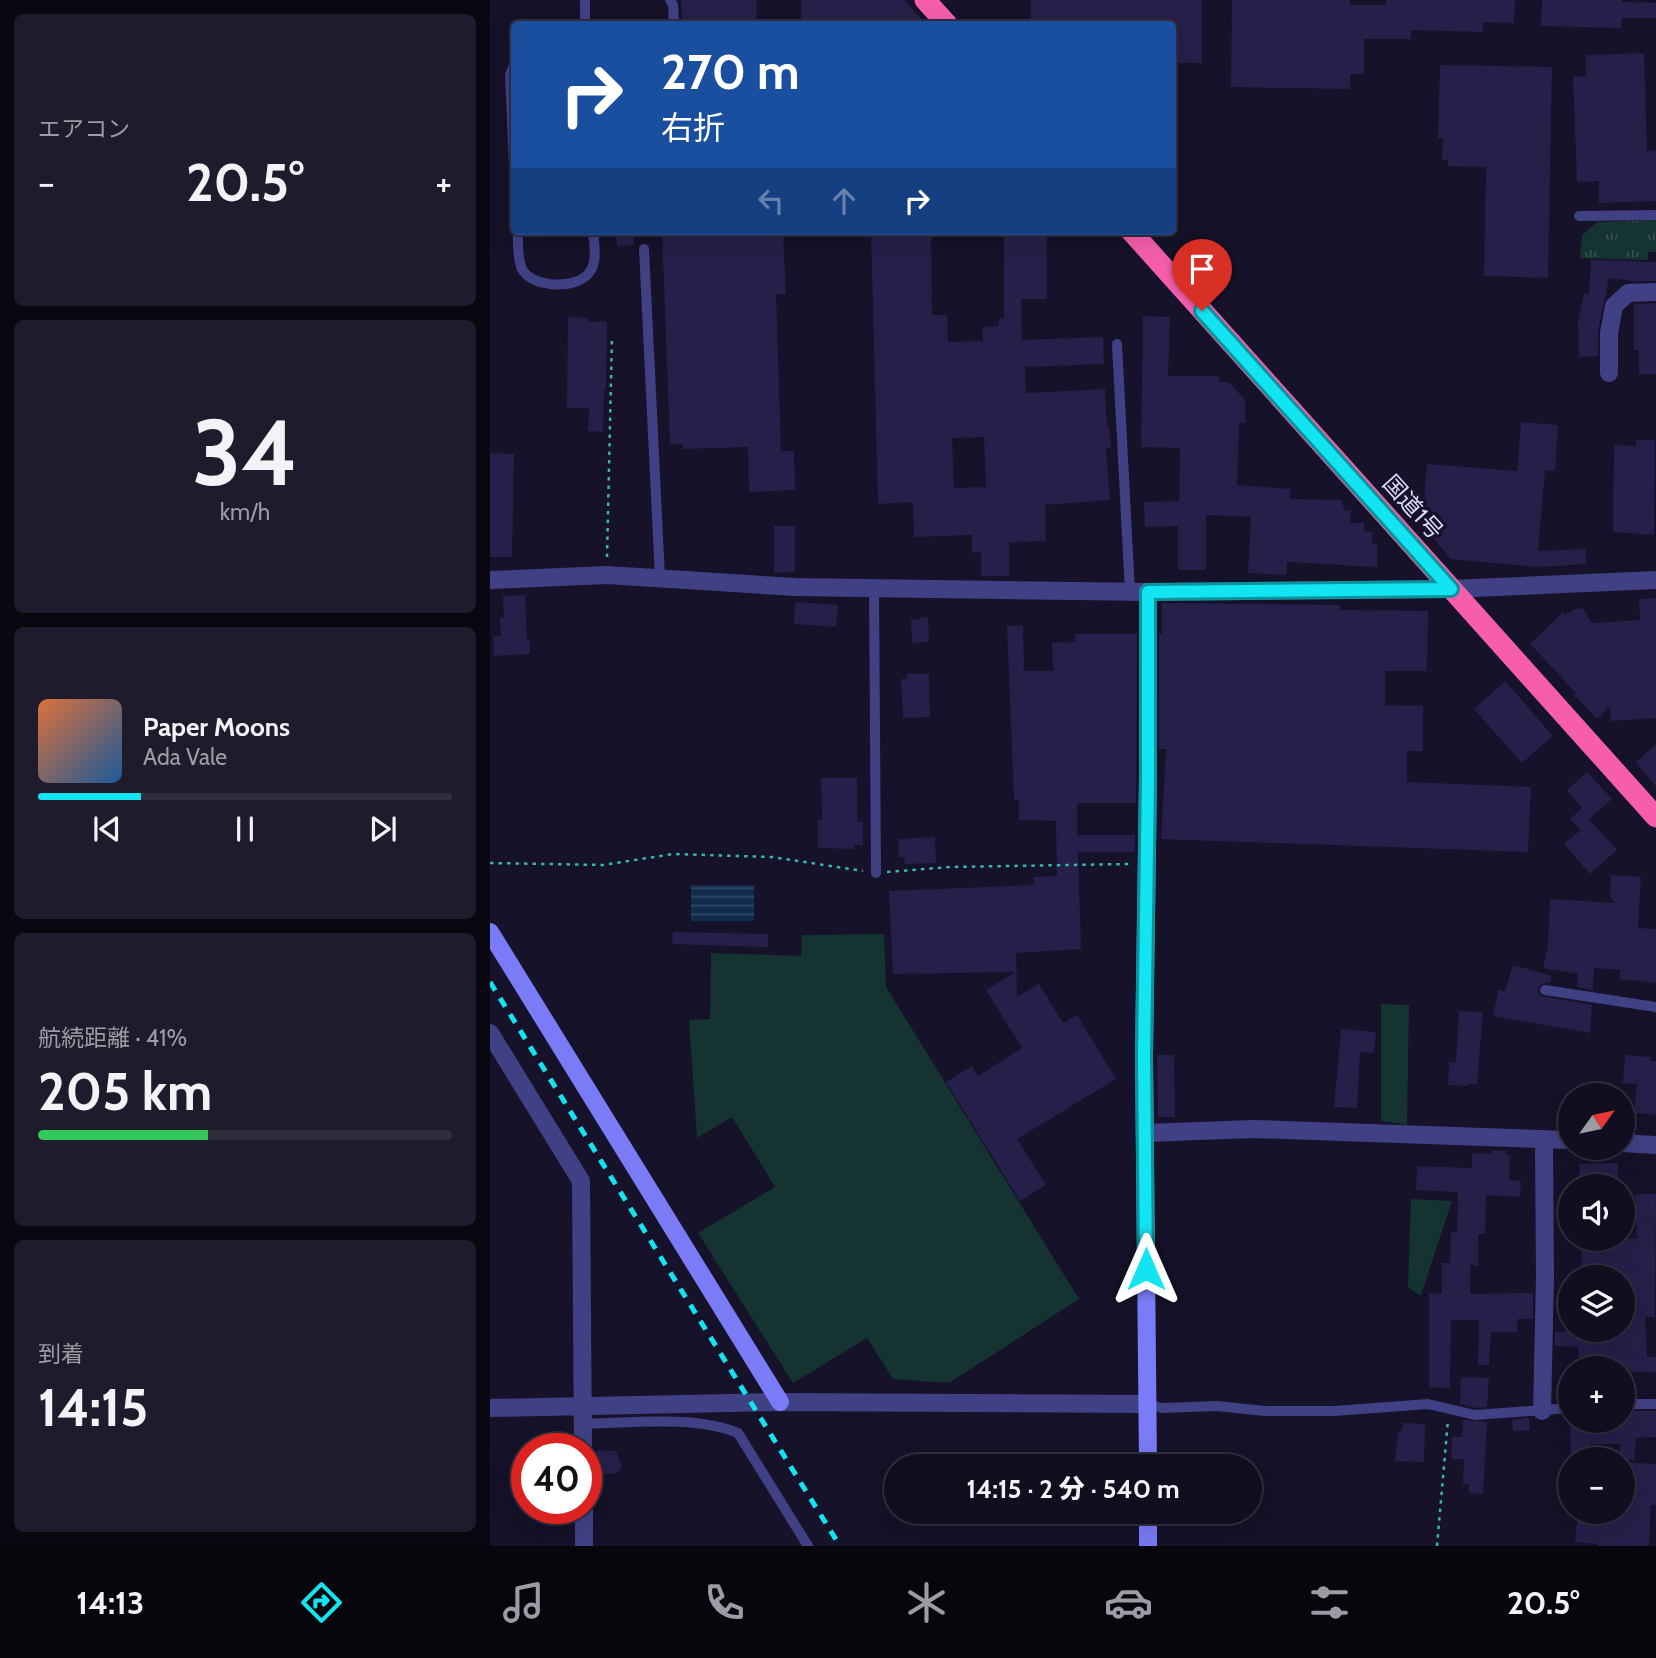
<!DOCTYPE html>
<html lang="ja">
<meta charset="utf-8">
<style>
body{margin:0;font-family:Cabin,"Noto Sans JP",sans-serif;background:#1e1c2c;color:#f1f3f6;height:100vh;display:flex;flex-direction:column;font-size:26px;white-space:nowrap}
*{box-sizing:border-box;margin:0}
p{font-size:23px;color:#9c9ca4}
.icon{flex:none;width:38px;height:38px;fill:none;stroke:currentColor;stroke-width:2;stroke-linecap:round;stroke-linejoin:round}
.map{position:relative;flex:1;overflow:hidden}
.panel{display:flex;flex-direction:column;gap:14px;padding:14px;background:#090811;width:490px}
.panel>*{flex:none}
.top-card{position:absolute;left:21px;top:21px;width:665px;height:214px;border-radius:7px;box-shadow:0 7px 28px #0002,0 0 0 2px #302e3d;background:#1a4fa0;color:#fff;overflow:hidden}
.needle{width:46px;rotate:57deg}
.controls{position:absolute;left:1068px;top:1083px;display:grid;gap:14px}
.controls a{display:grid;place-items:center;width:77px;height:77px;border-radius:50%;background:#100e1f;box-shadow:0 7px 28px #0002,0 0 0 2px #302e3d;font-size:35px}
.speed{position:absolute;left:21px;top:1433px;display:flex;gap:14px;font-size:35px;font-weight:700;text-align:center}
.speed>*{display:grid;place-content:center;width:91px;height:91px;border-radius:50%;background:#100e1f;box-shadow:0 7px 28px #0002,0 0 0 2px #302e3d;line-height:1}
.speed .limit{border:10px solid #d22;background:#fff;color:#111}
.pin{position:absolute;display:grid;place-items:center;width:60px;height:60px;color:#fff;margin:-72px -30px;border-radius:50% 50% 50% 0;rotate:-45deg;box-shadow:0 0 7px #0007}
.pin .icon{rotate:45deg}
.me{position:absolute;width:77px;margin:-38px;rotate:0deg;stroke-linejoin:round;filter:drop-shadow(0 0 5px #0008)}
.turn{display:flex;align-items:center;gap:24px;height:147px;padding:0 35px;font-size:32px}
.turn .icon{width:91px;height:91px;stroke-width:2.5}
.turn b{display:block;font-size:49px;line-height:60px}
.lanes{display:flex;align-items:center;height:66px;padding:0 35px;background:#0003;justify-content:center;gap:35px;direction:ltr}
.lanes .off{opacity:.35}
.big{font-size:52px;font-weight:800;line-height:1.1}
.panel .tile{flex:1;display:flex;flex-direction:column;justify-content:center;gap:10px;min-width:0;padding:0 24px;border-radius:10px;background:#1e1c2c}
.panel .dial{align-items:center;gap:0}
.dial b{font-size:91px;line-height:1}
.song{display:flex;align-items:center;gap:21px}
.cover{width:84px;height:84px;border-radius:10px;background:linear-gradient(135deg,hsl(20 70% 55%),hsl(210 70% 35%))}
.played{height:7px;border-radius:4px;background:linear-gradient(90deg,#13e4f2 25%,#302e3d 25%)}
.keys{display:flex;justify-content:space-around;direction:ltr}
.heat{display:flex;justify-content:space-between;align-items:center;font-size:38px;direction:ltr}
.charge{height:10px;border-radius:5px;background:linear-gradient(90deg,#34c759 41%,#302e3d 0)}
.trip{position:absolute;left:394px;top:1454px;width:378px;height:70px;border-radius:35px;background:#100e1f;box-shadow:0 7px 28px #0002,0 0 0 2px #302e3d;font-weight:800;line-height:70px;text-align:center}
.tab-bar{display:flex;height:112px;justify-content:space-around;align-items:center;background:#06060c;color:#9c9ca4}
.tab-bar .icon{width:49px;height:49px}
.tab-bar .current{color:#13e4f2}
.tab-bar b{font-size:32px;color:#f1f3f6}
main{display:flex;flex:1;min-height:0}
.map>svg:first-child{display:block}
</style>
<main>
<section class="panel">
<div class="tile"><p>エアコン</p>
<div class="heat"><a>−</a><b class="big">20.5°</b><a>+</a></div>
</div>
<div class="tile dial"><b>34</b><p>km/h</p></div>
<div class="tile">
<div class="song"><i class="cover"></i><div><b>Paper Moons</b><p>Ada Vale</p></div></div>
<div class="played"></div>
<div class="keys"><svg class="icon" aria-label="previous" viewBox="0 0 24 24"><path d="M18 5L8 12l10 7zM5 5v14"/></svg><svg class="icon" aria-label="pause" viewBox="0 0 24 24"><path d="M8 5v14M16 5v14"/></svg><svg class="icon" aria-label="next" viewBox="0 0 24 24"><path d="M6 5l10 7-10 7zM19 5v14"/></svg></div>
</div>
<div class="tile"><p>航続距離 · 41%</p><b class="big">205 km</b><div class="charge"></div></div>
<div class="tile"><p>到着</p><b class="big">14:15</b></div>
</section>
<div class="map">
<svg width="1166" height="1546" viewBox="0 0 1166 1546">
<defs>
<pattern id="park-tufts" width="24" height="20" patternUnits="userSpaceOnUse" patternTransform="scale(1.75)"><rect width="24" height="20" fill="#153331"/><path d="M3 7l-1-3M5 7V3M7 7l1-3M15 17l-1-3M17 17v-4M19 17l1-3" fill="none" stroke="#375050"/></pattern>
<pattern id="water-rules" width="6" height="5" patternUnits="userSpaceOnUse" patternTransform="scale(1.75)"><rect width="6" height="5" fill="#122b4d"/><path d="M0 2.5h6" fill="none" stroke="#344968"/></pattern>
</defs>
<rect width="100%" height="100%" fill="#151229"/>
<path fill="#153331" d="M394,934L396,987L589,1299L459,1383L403,1379L377,1338L303,1383L208,1233L285,1187L242,1117L207,1138L199,1020L220,1019L221,953L311,956L312,935Z
M891,1004L919,1005L917,1125L891,1121Z
M921,1199L962,1201L931,1295H929L918,1287Z"/>
<path fill="url(#park-tufts)" d="M1166,220V252H1158V260L1090,258L1092,235L1107,222Z"/>
<path fill="url(#water-rules)" d="M201,885H264V921H201Z"/>
<path fill="#261f49" fill-rule="evenodd" d="M191,0H267L266,23L221,22V24H192Z
M311,0H414L436,24H311Z
M541,0H712V63H682V24H541Z
M742,0H860V5H896V0H1025L1024,23L993,22V32L921,30V39H874V74H860V89L741,87Z
M1052,0H1132V2L1166,3V18H1132L1131,28L1051,26Z
M1154,53L1157,151L1166,150V201L1109,203V181L1087,182L1083,77L1096,76V55Z
M950,65L1062,67L1058,278L994,276L996,167L958,166V160H952L953,138H948Z
M126,231H143L144,245L127,246Z
M172,231H293L296,294H286L291,451H304L305,490L259,492L258,447L193,449V444H180Z
M381,231H441L442,315H457L458,342L493,341L492,327L509,326V318H514V231H557V299H531L532,340L613,337L614,364L535,367L536,393L615,389L617,426H619L621,448H616L620,500L555,505L556,541L519,542V576H491V552L482,553V535L424,537L423,502L388,504ZM494,437L496,487L464,488L462,438Z
M1101,260L1166,262V281H1144L1119,278L1108,331V356L1089,357L1088,321L1094,293L1099,294Z
M1166,303V374H1149V350H1144V304Z
M653,316L680,317L678,376H729V382H739L755,400V423H749L747,485L801,489L800,499L852,500L854,510H861L860,523H874V531L883,532L882,544H887V567L797,562L796,575L758,573L761,517L716,515V570H688V526L655,527L654,502L689,501L690,448L651,447Z
M78,317L98,318V322H117L116,390H114L113,432L98,431L99,408H77Z
M1031,422L1068,425L1065,471L1055,470L1048,551L1096,549V564L1047,567L961,559L932,525L937,464L1027,471Z
M1146,440H1165L1164,535L1123,532L1124,445L1146,446Z
M0,453L24,454L22,557H0Z
M284,526H305V572L284,573Z
M35,595L37,640H40V654L4,656L3,637L11,636L10,618H14L13,596Z
M1166,598V718L1121,721L1120,706L1107,719L1084,695L1086,693L1040,644L1073,612L1075,615L1085,609L1093,608L1102,623L1150,620L1149,599Z
M305,602L348,605L346,627L304,624Z
M672,603L850,605V610L938,611L937,671H895V705L933,706V751H917V782L1041,787L1038,852L671,839L676,749H669V634H672Z
M438,617L439,642L422,643L421,620Z
M517,626H533L534,671H563L562,643L585,642V634H647L646,803H587V835H645V852H588L591,949L526,953L527,997L549,984L573,1023L587,1015L626,1079L527,1139L556,1185L530,1201L456,1082L482,1066L488,1076L532,1048L496,990L525,972L403,974L399,891L544,885L543,877L567,876L566,821L529,820V800H524Z
M417,674H439L440,717L413,718L411,679H417Z
M1015,681L1063,736L1032,763L984,709Z
M1166,744V787L1146,762Z
M1097,772L1122,799L1099,819L1127,850L1100,874L1074,844L1091,830L1080,819L1092,808L1077,790Z
M331,778H367V822H373V845H364V849L328,848V820H332Z
M445,837L446,863L415,864L414,857H409L408,839Z
M1121,875L1151,877L1148,928L1166,929V983L1129,979L1131,970L1104,968L1103,990L1087,987L1088,974L1053,968L1058,945L1060,899L1126,903L1120,897Z
M183,932L278,934V947L182,944Z
M1023,965L1062,976L1060,983H1053L1049,986L1048,992L1051,996L1102,1005L1100,1033L1003,1016L1008,990L1015,991Z
M969,1011L993,1012L987,1084H977V1086L958,1085L959,1062H966Z
M851,1029L886,1032L884,1053L870,1052L867,1108L844,1107Z
M667,1055H684L685,1117H668Z
M1135,1055L1160,1057V1061H1166V1115L1144,1113L1147,1084L1133,1083Z
M1002,1150L1017,1151L1016,1155H1020L1019,1180L1031,1181L1030,1197L996,1195L995,1234H988V1266L980,1265V1294L1043,1293V1319H1027V1332H1001L999,1365H988L989,1320H961L960,1388L939,1387V1293L952,1294V1263H960L961,1232H967L968,1192L926,1190L927,1166L982,1168V1153L1002,1154Z
M1128,1163V1186H1090L1089,1164Z
M1145,1194H1166L1165,1317H1155L1157,1357H1166V1372H1132V1368H1089L1088,1347L1065,1346V1332L1132,1330V1278H1092L1091,1239H1147Z
M971,1377L999,1378L997,1407L986,1408L970,1404Z
M1133,1411H1166V1437L1146,1438L1144,1460H1129L1130,1444H1100V1460H1081L1080,1424H1085V1421H1133Z
M1039,1418L1040,1430L1023,1431L1022,1420Z
M973,1420L997,1422L993,1494L979,1493V1484H973L974,1459H961L962,1437H972Z
M913,1423L935,1424L934,1462L905,1461L908,1431H912Z
M107,1450L126,1451L131,1464V1470L125,1474L105,1473Z
M1132,1462L1166,1464V1505H1161L1159,1546H1108V1544L1085,1542L1088,1512H1137L1138,1481H1132Z"/>
<g fill="none" stroke-linecap="round" stroke-linejoin="round">
<path stroke="#38b6a9" stroke-width="2.5" stroke-dasharray="3.5 5" stroke-linecap="butt" d="M117,557L122,336
M0,863L113,865L183,854L282,857L373,871
M397,872L460,867L639,864
M947,1546L958,1420"/>
<path stroke="#404085" stroke-width="10" d="M95,0V24
M180,0L183,5L184,24
M24,65L20,75L24,165
M1089,216L1166,215
M28,231C28,242 27,258 32,269C42,288 86,290 99,273C108,262 104,244 103,231
M154,249L170,578
M627,344L640,592
M384,588L386,873
M1055,990L1166,1007
M658,1404L672,1408L727,1406L775,1411H844L938,1404L985,1415L1080,1408
M1132,1404H1166
M92,1424C140,1423 204,1415 248,1433L318,1546"/>
<path stroke="#404085" stroke-width="18" d="M1119,373V333L1124,306L1138,293L1166,292
M0,580L117,575L305,587L658,592L961,589L1166,580
M0,1033L91,1181L93,1449
M655,1133L764,1129L1080,1140
M1132,1143L1166,1145
M0,1408L290,1402L658,1404
M1052,1411L1055,1278L1054,1139
M94,1508V1546"/>
<path stroke="#797bf7" stroke-width="18" d="M0,932L290,1402
M658,1466L654,1054L658,778V592
M658,1546V1512"/>
<path stroke="#f65ead" stroke-width="21" d="M435,0L457,24
M641,231L1166,817"/>
<path stroke="#13e4f2" stroke-width="5" stroke-dasharray="10 9" stroke-linecap="butt" d="M0,982L350,1546"/>
</g>
<g fill="none" stroke-linecap="round" stroke-linejoin="round">
<g stroke="#0c949d" stroke-width="18">
<path id="route" d="M656,1269L654,1055L658,778V592L961,589L712,311"/>
</g>
<use href="#route" stroke="#13e4f2" stroke-width="12"/>
</g>
<g text-anchor="middle" stroke-width="7" stroke-linejoin="round" paint-order="stroke">
<g font-size="23" fill="#dfdcfd" stroke="#151229">
<text transform="translate(923 507) rotate(48)" y="8">国道1号</text>
</g>
</g>
</svg>
<div class="controls">
<a><svg class="needle" viewBox="-14 -14 28 28"><path d="M0-13l5 13h-10z" fill="#e53935"/><path d="M0 13l5-13h-10z" fill="#9c9ca4"/></svg></a>
<a><svg class="icon" aria-label="sound" viewBox="0 0 24 24"><path d="M4 9h4l5-4v14l-5-4H4zM17 9q2 3 0 6"/></svg></a>
<a><svg class="icon" aria-label="layers" viewBox="0 0 24 24"><path d="M12 4l9 5-9 5-9-5zM3 14l9 5 9-5"/></svg></a>
<a>+</a>
<a>−</a>
</div>
<div class="speed"><div class="limit">40</div></div>
<div class="pin" style="left:712px;top:311px;background:#d93025"><svg class="icon" aria-label="arrive" viewBox="0 0 24 24"><path d="M6 21V4h12l-3 4 3 4H6"/></svg></div>
<svg class="me" style="left:656px;top:1269px" viewBox="-20 -20 40 40"><path d="M0-17L14 15 0 8-14 15z" fill="#13e4f2" stroke="#fff" stroke-width="4"/></svg>
<div class="trip">14:15 · 2 分 · 540 m</div>
<div class="top-card">
<div class="turn"><svg class="icon" aria-label="right" viewBox="0 0 24 24"><path d="M7 20v-9h11M14 6l5 5-5 5"/></svg><div><b>270 m</b>右折</div></div>
<div class="lanes"><svg class="icon off" aria-label="left" viewBox="0 0 24 24"><path d="M17 20v-9H6M10 6l-5 5 5 5"/></svg><svg class="icon off" aria-label="ahead" viewBox="0 0 24 24"><path d="M12 20V5M6 11l6-6 6 6"/></svg><svg class="icon" aria-label="right" viewBox="0 0 24 24"><path d="M7 20v-9h11M14 6l5 5-5 5"/></svg></div>
</div>
</div>
</main>
<nav class="tab-bar">
<b>14:13</b>
<svg class="icon current" aria-label="directions" viewBox="0 0 24 24"><path d="M12 3l9 9-9 9-9-9zM9 14v-3h6M13 9l2 2-2 2"/></svg>
<svg class="icon" aria-label="music" viewBox="0 0 24 24"><path d="M9 18V5l10-2v13"/><circle cx="6" cy="18" r="3"/><circle cx="16" cy="16" r="3"/></svg>
<svg class="icon" aria-label="phone" viewBox="0 0 24 24"><path d="M5 4h4l2 5-3 2q2 4 5 5l2-3 5 2v4C11 20 4 13 5 4z"/></svg>
<svg class="icon" aria-label="climate" viewBox="0 0 24 24"><path d="M12 3v18M4 7l16 10M4 17L20 7"/></svg>
<svg class="icon" aria-label="car" viewBox="0 0 24 24"><path d="M5 17H2v-5l4-1 3-4h7l3 4 3 1v5h-3M9 17h6M6 11h13"/><circle cx="7" cy="17" r="2"/><circle cx="17" cy="17" r="2"/></svg>
<svg class="icon" aria-label="filters" viewBox="0 0 24 24"><path d="M4 7h16M4 17h16"/><circle cx="9" cy="7" r="2"/><circle cx="15" cy="17" r="2"/></svg>
<b>20.5°</b>
</nav>
